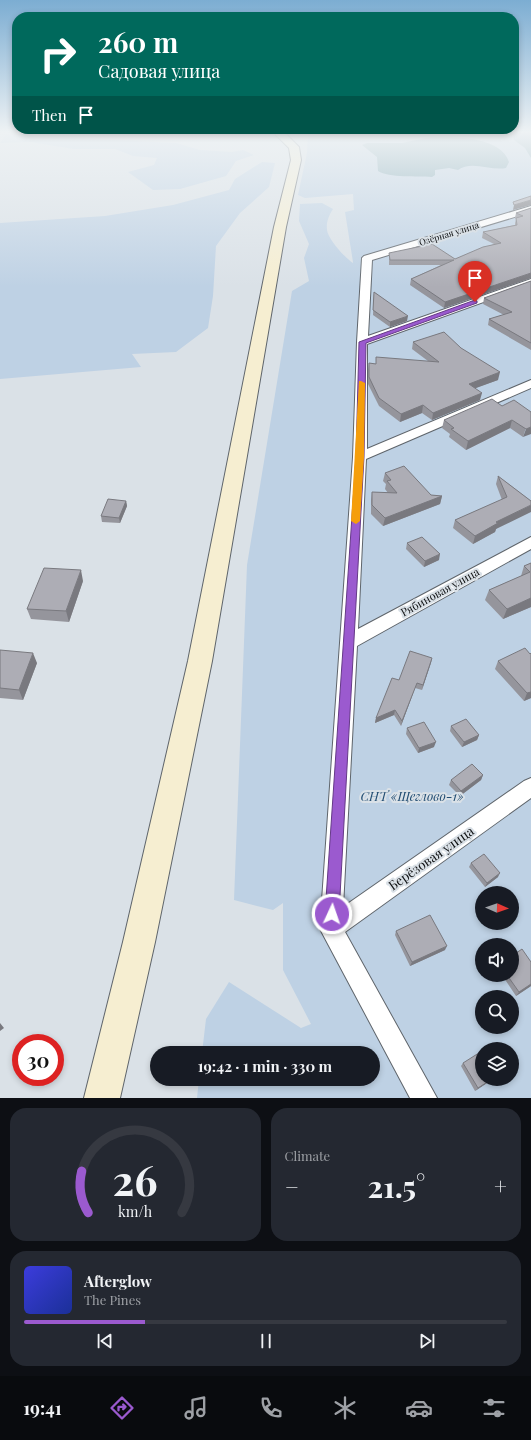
<!DOCTYPE html>
<meta charset="utf-8">
<style>
body{margin:0;font-family:"Playfair Display",serif;background:#242831;color:#f1f3f6;height:100vh;display:flex;flex-direction:column;font-size:15px;white-space:nowrap}
*{box-sizing:border-box;margin:0}
p{font-size:13px;color:#9ea1a6}
.icon{flex:none;width:22px;height:22px;fill:none;stroke:currentColor;stroke-width:2;stroke-linecap:round;stroke-linejoin:round}
.map{position:relative;height:1098px;overflow:hidden}
.details{display:flex;flex-direction:column;gap:10px;padding:10px;background:#0d0f14;flex:1}
.details>*{flex:none}
.banner{position:absolute;left:12px;top:12px;width:507px;height:122px;border-radius:16px;box-shadow:0 2px 6px #0003;background:#00695c;color:#fff;overflow:hidden}
.needle{width:26px;rotate:92deg}
.tools{position:absolute;left:475px;top:886px;display:grid;gap:8px}
.tools a{display:grid;place-items:center;width:44px;height:44px;border-radius:50%;background:#171b24;box-shadow:0 2px 6px #0003;font-size:20px}
.speed{position:absolute;left:12px;top:1034px;display:flex;gap:8px;font-size:20px;font-weight:700;text-align:center}
.speed>*{display:grid;place-content:center;width:52px;height:52px;border-radius:50%;background:#171b24;box-shadow:0 2px 6px #0003;line-height:1}
.speed .limit{border:6px solid #d22;background:#fff;color:#111}
.pin{position:absolute;display:grid;place-items:center;width:34px;height:34px;color:#fff;margin:-41px -17px;border-radius:50% 50% 50% 0;rotate:-45deg;box-shadow:0 0 4px #0007}
.pin .icon{rotate:45deg}
.me{position:absolute;width:44px;margin:-22px;rotate:3deg;stroke-linejoin:round;filter:drop-shadow(0 0 3px #0008)}
.turn{display:flex;align-items:center;gap:14px;height:84px;padding:0 20px;font-size:18px}
.turn .icon{width:52px;height:52px;stroke-width:2.5}
.turn b{display:block;font-size:28px;line-height:34px}
.then{display:flex;align-items:center;height:38px;padding:0 20px;background:#0003;gap:8px;font-size:15px}
.big{font-size:30px;font-weight:700;line-height:1.1}
.details .tile{flex:1;display:flex;flex-direction:column;justify-content:center;gap:6px;min-width:0;padding:0 14px;border-radius:16px;background:#242831}
.details .dial{align-items:center;gap:0}
.dial svg{height:104px;overflow:visible;fill:none;stroke:#363941;stroke-width:7;stroke-linecap:round;text-anchor:middle}
.dial text{fill:#f1f3f6;stroke:none}
.song{display:flex;align-items:center;gap:12px}
.cover{width:48px;height:48px;border-radius:6px;background:linear-gradient(135deg,hsl(240 70% 55%),hsl(230 70% 35%))}
.played{height:4px;border-radius:2px;background:linear-gradient(90deg,#9b5acf 25%,#363941 25%)}
.keys{display:flex;justify-content:space-around;direction:ltr}
.heat{display:flex;justify-content:space-between;align-items:center;font-size:22px;direction:ltr}
.details .tiles{flex:1;display:grid;gap:10px;grid-template-columns:1fr 1fr}
.tile:last-child{grid-column:span 2}
.trip{position:absolute;left:150px;top:1046px;width:230px;height:40px;border-radius:20px;background:#171b24;box-shadow:0 2px 6px #0003;font-weight:700;line-height:40px;text-align:center}
.dock{display:flex;height:64px;justify-content:space-around;align-items:center;background:#090b0e;color:#9ea1a6}
.dock .icon{width:28px;height:28px}
.dock .selected{color:#9b5acf}
.dock b{font-size:18px;color:#f1f3f6}
.map>svg:first-child{display:block}
</style>
<div class="map">
<svg width="531" height="1098" viewBox="0 0 531 1098">
<rect width="100%" height="100%" fill="#dae1e7"/>
<path fill="#bed1e4" fill-rule="evenodd" d="M308,133H531V1098H197L199,1079H373V1053H202L206,1019L229,982L301,1028L311,1024L283,970V903L273,910L234,900L247,565L292,291L309,281L304,258L309,244L299,221L300,204L322,203L333,209C329,215 326,222 327,230C328,239 345,258 353,263V262L345,212L354,210L353,194L305,198L298,195L307,153ZM482,893H512V923H482ZM482,945H512V975H482ZM482,997H512V1027H482ZM482,1049H512V1079H482Z
M6,135L176,143L200,150L232,152L243,150L254,155L236,161L226,176L180,189L153,190L128,172L154,165L157,158L133,156L115,149H74L30,142L0,143Z
M262,162L275,163L269,187L240,213L216,246L213,296L208,328L176,352L132,354L141,367L0,379V223L105,216L173,205L229,190L235,179Z"/>
<path fill="#7ba3b1" d="M516,133H531V158L525,148L514,140L513,134Z
M431,137C454,137 501,136 509,162L506,168C491,171 471,160 458,170L449,168L435,170V175L432,177C418,176 389,178 378,171L377,157L362,145L367,143H402Z"/>
<g fill="none" stroke-linecap="round" stroke-linejoin="round">
<g stroke="#5f656b" stroke-width="2">
<path id="minor" d="M531,206V212L372,260L368,336L531,279V285L367,344V449L531,380V388L366,459L358,629L531,537V549L357,646L343,907L524,781L531,778V798L345,932L437,1098H410L320,929L353,457L357,342L362,258L364,256Z"/>
</g>
<g stroke="#5f656b" stroke-width="2">
<path id="secondary" d="M274,133H285L299,147L301,160L286,227L212,661L155,942L120,1098H84L123,942L188,661L274,227L291,160L289,148Z"/>
</g>
<use href="#minor" fill="#fff" fill-rule="evenodd"/>
<use href="#secondary" fill="#f6eed1" fill-rule="evenodd"/>
</g>
<path fill="#95959c" d="M531,208V278L444,308L410,285L411,279L441,265H389V253L455,259L494,244L482,238L483,232L515,225V223L516,219L515,218L516,213Z
M531,281V350L488,325L489,319L504,315L483,304L484,298Z
M374,292L407,321L390,327L373,315Z
M413,342L461,348L498,380L475,388L480,400L432,420L422,413L400,422L379,406L368,384V370L369,363L376,364L428,361L412,349Z
M502,406L531,412L523,437L510,428L466,450L449,437L450,434L442,428L444,420Z
M385,473L431,495L442,496L440,504L383,526L371,514V500L372,492L388,493L385,489L386,484L383,481Z
M498,476L531,501L496,529L495,532L473,544L453,528L455,520L502,500L496,484Z
M126,501L127,506L120,523L102,522L101,516Z
M407,543L439,560L424,567L406,549Z
M531,563V607L503,619L485,600L489,590L521,576L524,566Z
M83,581L69,622L31,619L27,609Z
M0,650L37,663L23,700L0,698Z
M530,654L531,698L524,701L495,669L498,661Z
M432,658L422,690L415,688L401,726L394,715L375,723L376,718L399,680Z
M451,726L479,735L477,740L462,747L450,731Z
M407,728L434,747L418,753L406,734Z
M483,775L481,780L460,796L449,785L451,780Z
M471,863L498,877L485,887L469,867Z
M396,931L445,950L410,966L395,935Z
M531,962V986L516,996L502,975H512Z
M463,1063L482,1079H493L475,1091L461,1066Z"/>
<path fill="#79797f" d="M531,200V205L513,210L514,205Z
M531,273V278L444,308L445,302Z
M408,316L407,321L390,327V322Z
M500,372L498,380L468,391L469,384Z
M482,393L480,400L432,420L433,413Z
M423,405L422,413L400,422L401,414Z
M512,420L510,428L466,450L468,441Z
M531,427V434L523,437L526,429Z
M442,496L440,504L383,526L385,518Z
M126,501L127,506L120,523L119,518Z
M531,505V512L496,529L495,532L473,544L475,536L496,522Z
M440,554L439,560L424,567L425,561Z
M81,570L83,581L69,622L66,611Z
M531,598V607L503,619L507,609Z
M33,653L37,663L23,700L19,690Z
M432,658L431,663L422,690L423,685Z
M417,683L415,688L401,726L402,721Z
M531,692V698L524,701L527,693Z
M395,710L394,715L375,723L376,718Z
M479,735L477,740L462,747L464,742Z
M436,742L434,747L418,753L419,748Z
M483,775L481,780L460,796L461,791Z
M500,873L498,877L485,887L487,883Z
M447,946L445,950L410,966L412,962Z
M531,984V986L516,996L519,992Z
M0,1023L4,1028L0,1031Z
M492,1079H493L475,1091L478,1088Z"/>
<path fill="#adadb5" stroke="#79797f" d="M531,196V200L514,205L513,202Z
M531,208V273L445,302L411,279L454,260H390L389,253L432,244L455,259L483,247L501,243L483,232L517,225L516,218L523,216L516,213Z
M531,281V343L489,319L512,312L484,298Z
M374,292L408,316L390,322L373,310Z
M444,332L461,348L500,372L469,384L482,393L433,413L423,405L401,414L379,398L369,377V363L376,364V357L439,362L413,342Z
M492,399L502,406L514,400L531,412V427L526,429L512,420L468,441L451,429L454,428L444,420Z
M404,466L431,495L442,496L385,518L372,505V492L397,493L387,481L391,480L385,473Z
M498,476L531,501V505L496,522L498,523L475,536L455,520L507,497Z
M108,499L126,501L119,518L101,516Z
M422,537L440,554L425,561L407,543Z
M531,563V598L507,609L489,590L530,572L524,566Z
M44,568L81,570L66,611L27,609Z
M525,648L530,654L531,653V692L527,693L498,661Z
M0,650L33,653L19,690L0,688Z
M410,651L432,658L423,685L417,683L402,721L395,710L376,718L392,678L399,680Z
M466,719L479,735L464,742L451,726Z
M424,722L436,742L419,748L407,728Z
M472,764L483,775L461,791L451,780Z
M484,854L500,873L487,883L471,863Z
M430,915L447,946L412,962L396,931Z
M522,949L531,962V984L519,992L507,975H512V956Z
M482,1051V1079H492L478,1088L463,1063Z"/>
<linearGradient id="sky" x2="0" y2="1"><stop stop-color="#7cadd2"/><stop offset="0.46" stop-color="#eef2f4"/><stop offset="1" stop-color="#eef2f4" stop-opacity="0"/></linearGradient>
<rect width="531" height="287" fill="url(#sky)"/>
<path fill="#9b5acf" stroke="#653a87" d="M475,300L477,301V303L366,343L364,457L339,914L337,919L332,921L327,919L325,914L356,457L359,342Z"/>
<path fill="#f59e0b" d="M359,381H361L365,383L364,457L360,521L356,524L351,521Z"/>
<g text-anchor="middle" stroke-width="4" stroke-linejoin="round" paint-order="stroke">
<g font-size="9" fill="#0d0f11" stroke="#dae1e7">
<text transform="translate(449 234) rotate(-17)" y="3">Озёрная улица</text>
</g>
<g font-size="11" fill="#0d0f11" stroke="#dae1e7">
<text transform="translate(440 592) rotate(-29)" y="4">Рябиновая улица</text>
</g>
<g font-size="13" font-style="italic" fill="#234e73" stroke="#dae1e7">
<text x="412" y="801">СНТ «Щеглово-1»</text>
</g>
<g font-size="13" fill="#0d0f11" stroke="#dae1e7">
<text transform="translate(431 858) rotate(-35)" y="5">Берёзовая улица</text>
</g>
</g>
</svg>
<div class="tools">
<a><svg class="needle" viewBox="-14 -14 28 28"><path d="M0-13l5 13h-10z" fill="#e53935"/><path d="M0 13l5-13h-10z" fill="#9ea1a6"/></svg></a>
<a><svg class="icon" aria-label="sound" viewBox="0 0 24 24"><path d="M4 9h4l5-4v14l-5-4H4zM17 9q2 3 0 6"/></svg></a>
<a><svg class="icon" aria-label="search" viewBox="0 0 24 24"><circle cx="10" cy="10" r="6"/><path d="M15 15l6 6"/></svg></a>
<a><svg class="icon" aria-label="layers" viewBox="0 0 24 24"><path d="M12 4l9 5-9 5-9-5zM3 14l9 5 9-5"/></svg></a>
</div>
<div class="speed"><div class="limit">30</div></div>
<div class="pin" style="left:475px;top:302px;background:#d93025"><svg class="icon" aria-label="arrive" viewBox="0 0 24 24"><path d="M6 21V4h12l-3 4 3 4H6"/></svg></div>
<svg class="me" style="left:332px;top:914px" viewBox="-20 -20 40 40"><circle r="17" fill="#9b5acf" stroke="#fff" stroke-width="3"/><path d="M0-11L8 9 0 5-8 9z" fill="#fff"/></svg>
<div class="trip">19:42 · 1 min · 330 m</div>
<div class="banner">
<div class="turn"><svg class="icon" aria-label="right" viewBox="0 0 24 24"><path d="M7 20v-9h11M14 6l5 5-5 5"/></svg><div><b>260 m</b>Садовая улица</div></div>
<div class="then">Then<svg class="icon" aria-label="arrive" viewBox="0 0 24 24"><path d="M6 21V4h12l-3 4 3 4H6"/></svg></div>
</div>
</div>
<section class="details">
<div class="tiles">
<div class="tile dial"><svg viewBox="0 0 100 80">
<path d="M14 69A42 42 0 1 1 86 69"/>
<path d="M14 69A42 42 0 0 1 9 37" stroke="#9b5acf"/>
<text x="50" y="56" font-size="32" font-weight="700">26</text>
<text x="50" y="72" font-size="11">km/h</text>
</svg></div>
<div class="tile"><p>Climate</p>
<div class="heat"><a>−</a><b class="big">21.5°</b><a>+</a></div>
</div>
<div class="tile">
<div class="song"><i class="cover"></i><div><b>Afterglow</b><p>The Pines</p></div></div>
<div class="played"></div>
<div class="keys"><svg class="icon" aria-label="previous" viewBox="0 0 24 24"><path d="M18 5L8 12l10 7zM5 5v14"/></svg><svg class="icon" aria-label="pause" viewBox="0 0 24 24"><path d="M8 5v14M16 5v14"/></svg><svg class="icon" aria-label="next" viewBox="0 0 24 24"><path d="M6 5l10 7-10 7zM19 5v14"/></svg></div>
</div>
</div>
</section>
<nav class="dock">
<b>19:41</b>
<svg class="icon selected" aria-label="directions" viewBox="0 0 24 24"><path d="M12 3l9 9-9 9-9-9zM9 14v-3h6M13 9l2 2-2 2"/></svg>
<svg class="icon" aria-label="music" viewBox="0 0 24 24"><path d="M9 18V5l10-2v13"/><circle cx="6" cy="18" r="3"/><circle cx="16" cy="16" r="3"/></svg>
<svg class="icon" aria-label="phone" viewBox="0 0 24 24"><path d="M5 4h4l2 5-3 2q2 4 5 5l2-3 5 2v4C11 20 4 13 5 4z"/></svg>
<svg class="icon" aria-label="climate" viewBox="0 0 24 24"><path d="M12 3v18M4 7l16 10M4 17L20 7"/></svg>
<svg class="icon" aria-label="car" viewBox="0 0 24 24"><path d="M5 17H2v-5l4-1 3-4h7l3 4 3 1v5h-3M9 17h6M6 11h13"/><circle cx="7" cy="17" r="2"/><circle cx="17" cy="17" r="2"/></svg>
<svg class="icon" aria-label="filters" viewBox="0 0 24 24"><path d="M4 7h16M4 17h16"/><circle cx="9" cy="7" r="2"/><circle cx="15" cy="17" r="2"/></svg>
</nav>
